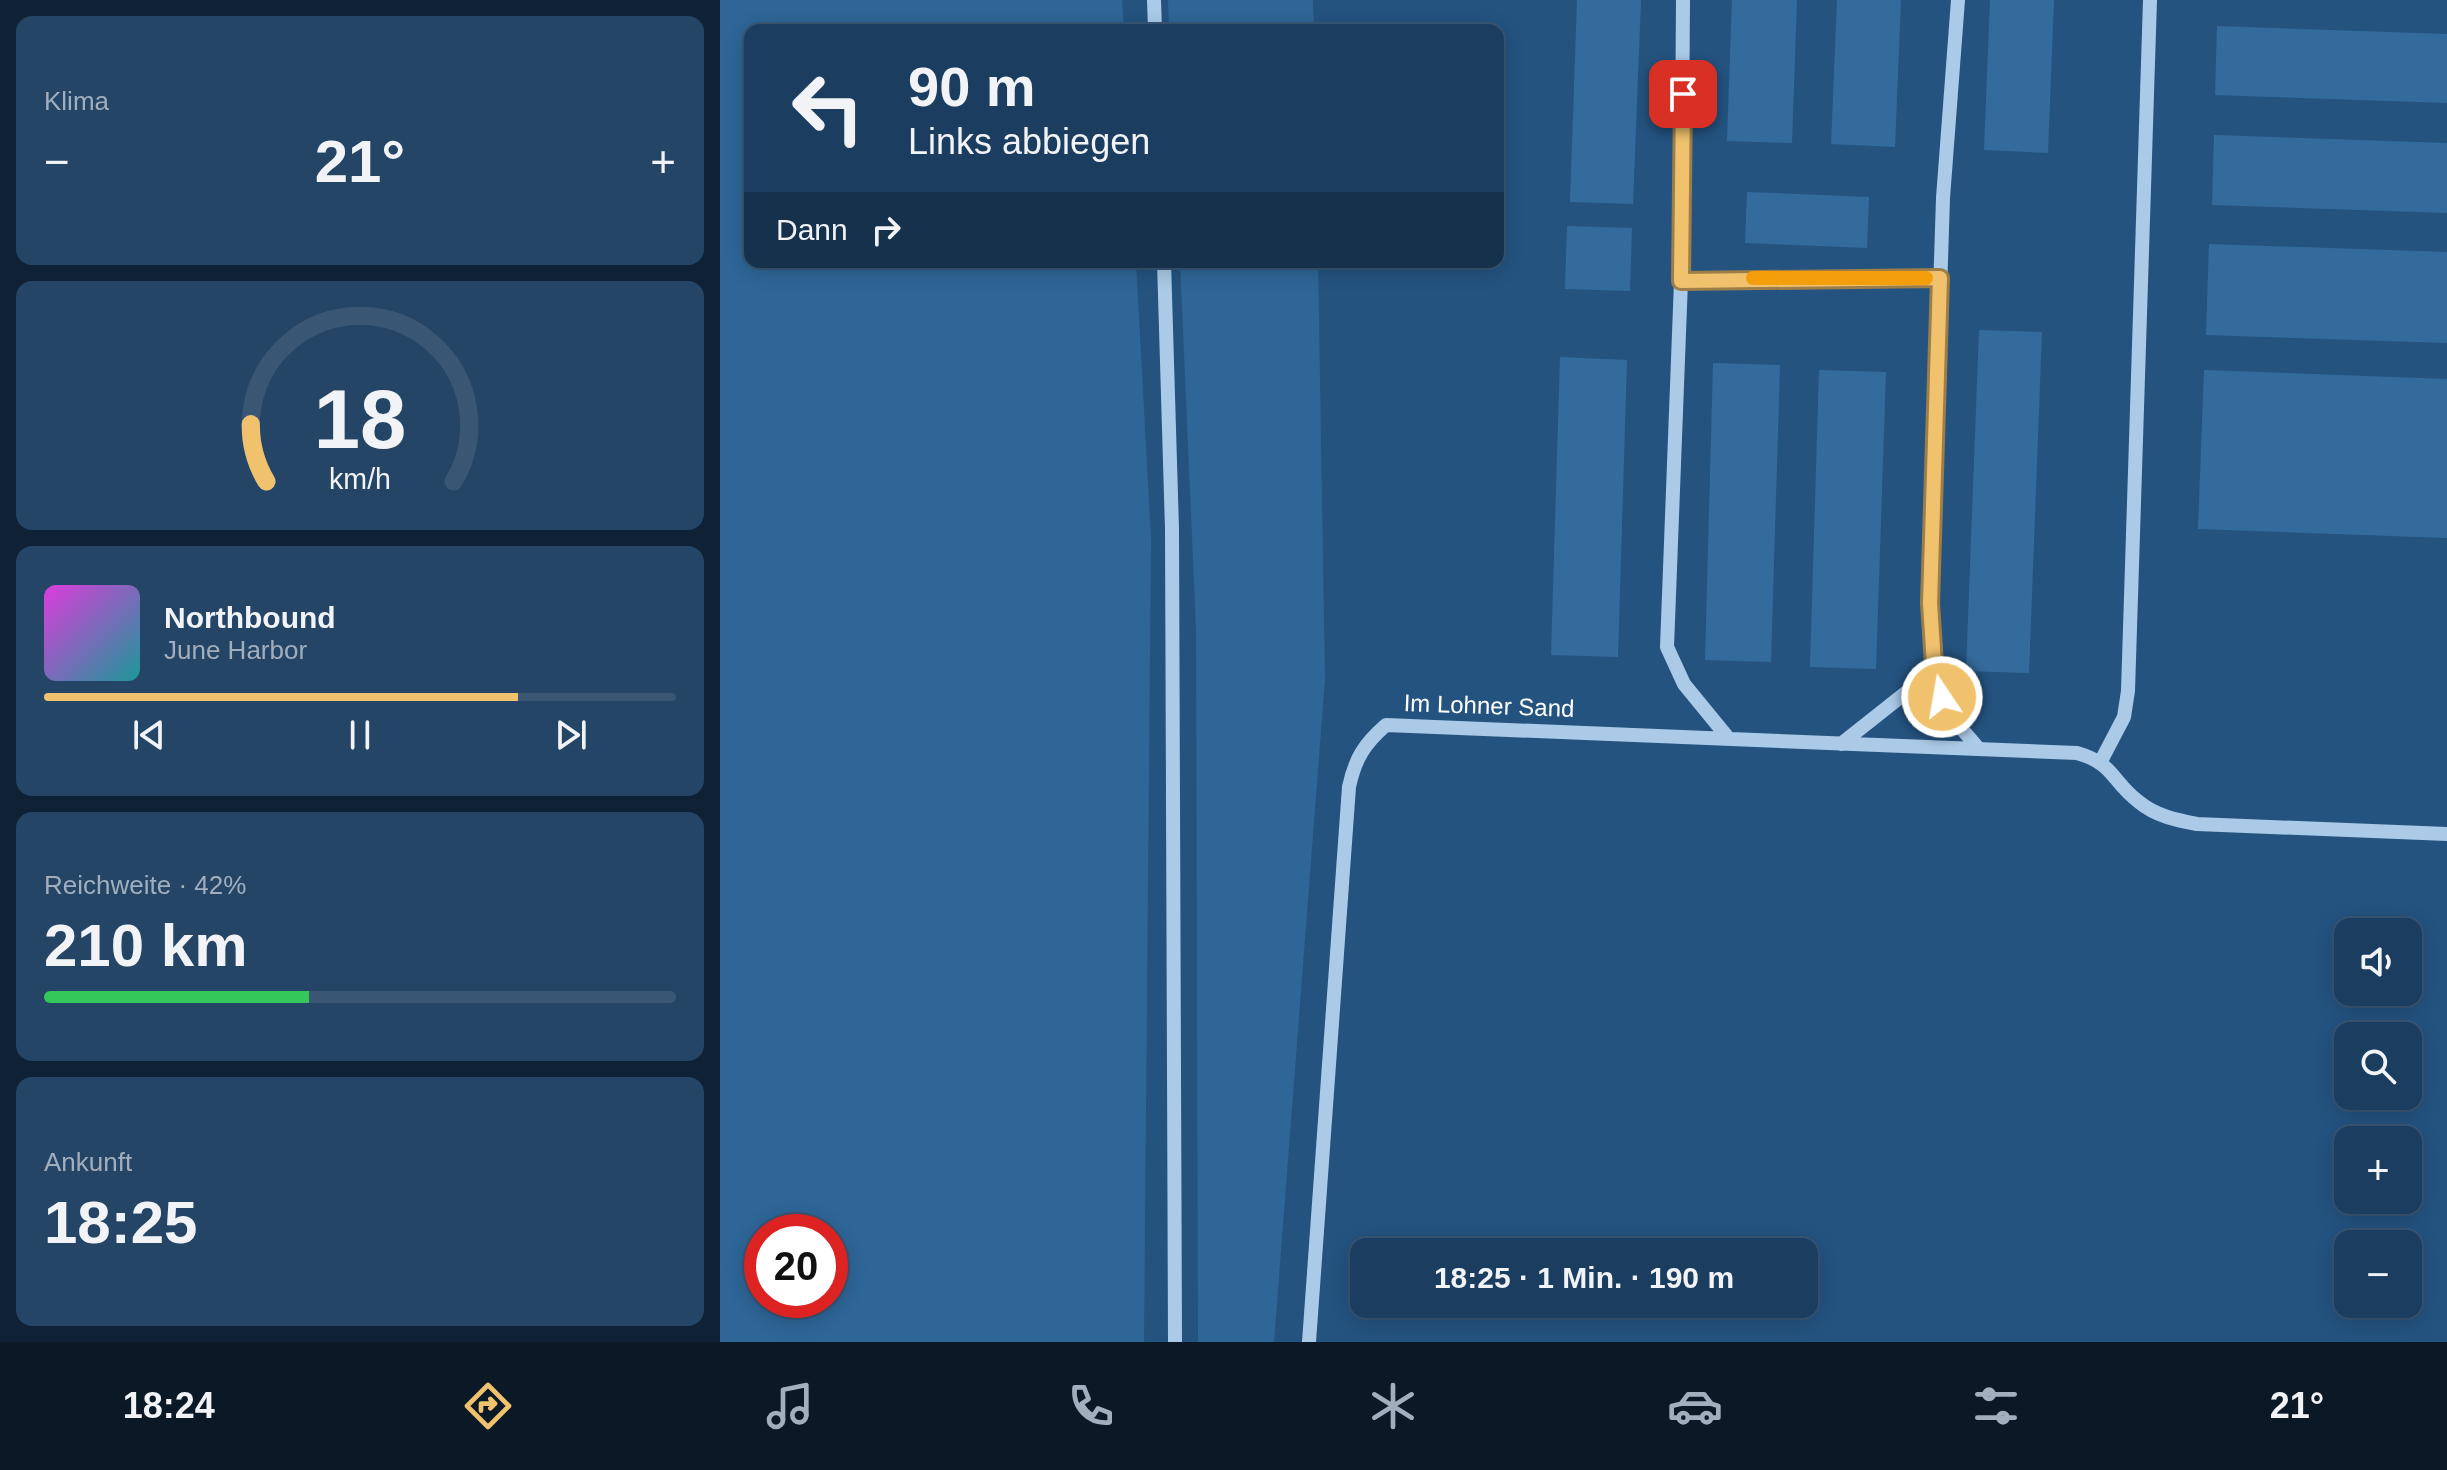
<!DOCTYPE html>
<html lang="de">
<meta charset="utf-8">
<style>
body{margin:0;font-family:Arial,sans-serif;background:#244566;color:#f1f3f6;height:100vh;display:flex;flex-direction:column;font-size:30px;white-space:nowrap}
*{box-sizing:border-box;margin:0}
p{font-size:26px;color:#a0aebd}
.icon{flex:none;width:44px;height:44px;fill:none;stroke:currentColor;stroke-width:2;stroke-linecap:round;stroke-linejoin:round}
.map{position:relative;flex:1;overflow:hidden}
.sheet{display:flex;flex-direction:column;gap:16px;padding:16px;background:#0f2235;width:720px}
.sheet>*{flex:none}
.top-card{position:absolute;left:24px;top:24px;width:760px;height:244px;border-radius:16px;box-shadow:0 4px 20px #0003,0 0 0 2px #395775;background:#1b3e60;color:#f1f3f6;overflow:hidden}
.controls{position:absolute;left:1614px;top:918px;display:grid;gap:16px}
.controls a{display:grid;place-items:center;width:88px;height:88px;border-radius:16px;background:#1b3e60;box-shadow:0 4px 20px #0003,0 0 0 2px #395775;font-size:40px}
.speed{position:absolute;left:24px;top:1214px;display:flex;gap:16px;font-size:40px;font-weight:700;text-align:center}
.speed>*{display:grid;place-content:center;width:104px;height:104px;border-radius:50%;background:#1b3e60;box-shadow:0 4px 20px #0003,0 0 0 2px #395775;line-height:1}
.speed .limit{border:12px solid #d22;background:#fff;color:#111}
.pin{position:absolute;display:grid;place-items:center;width:68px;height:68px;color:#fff;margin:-34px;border-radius:16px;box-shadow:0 4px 12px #0006}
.me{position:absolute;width:88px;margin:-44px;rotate:348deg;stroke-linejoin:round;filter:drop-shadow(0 0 6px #0008)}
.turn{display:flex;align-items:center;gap:28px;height:168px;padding:0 32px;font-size:36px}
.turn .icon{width:104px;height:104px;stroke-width:2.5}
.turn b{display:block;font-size:56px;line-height:68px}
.then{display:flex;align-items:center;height:76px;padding:0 32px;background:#0003;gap:16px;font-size:30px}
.big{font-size:60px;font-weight:700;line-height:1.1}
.sheet .tile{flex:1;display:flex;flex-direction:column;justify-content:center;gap:12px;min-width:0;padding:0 28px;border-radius:16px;background:#244566}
.sheet .dial{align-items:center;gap:0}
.dial svg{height:208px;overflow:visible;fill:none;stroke:#395775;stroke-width:7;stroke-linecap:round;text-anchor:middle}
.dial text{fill:#f1f3f6;stroke:none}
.song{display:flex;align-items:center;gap:24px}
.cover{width:96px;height:96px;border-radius:12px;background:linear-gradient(135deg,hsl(300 70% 55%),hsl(180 70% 35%))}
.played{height:8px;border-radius:4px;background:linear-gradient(90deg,#f1c26e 75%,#395775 75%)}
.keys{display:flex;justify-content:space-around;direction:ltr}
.heat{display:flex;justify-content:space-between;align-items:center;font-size:44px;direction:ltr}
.charge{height:12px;border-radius:6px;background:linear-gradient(90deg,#34c759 42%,#395775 0)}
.trip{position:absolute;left:630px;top:1238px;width:468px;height:80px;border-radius:16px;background:#1b3e60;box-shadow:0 4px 20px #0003,0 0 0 2px #395775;font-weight:700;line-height:80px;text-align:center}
.tab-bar{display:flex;height:128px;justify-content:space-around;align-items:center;background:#0b1926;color:#a0aebd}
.tab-bar .icon{width:56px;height:56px}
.tab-bar .on{color:#f1c26e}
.tab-bar b{font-size:36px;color:#f1f3f6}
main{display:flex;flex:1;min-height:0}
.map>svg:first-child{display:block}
</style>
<main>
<section class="sheet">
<div class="tile"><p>Klima</p>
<div class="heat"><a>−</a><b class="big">21°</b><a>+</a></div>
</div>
<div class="tile dial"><svg viewBox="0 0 100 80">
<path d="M14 69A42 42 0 1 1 86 69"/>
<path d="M14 69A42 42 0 0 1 8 47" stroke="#f1c26e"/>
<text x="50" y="56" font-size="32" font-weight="700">18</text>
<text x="50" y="72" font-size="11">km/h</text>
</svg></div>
<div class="tile">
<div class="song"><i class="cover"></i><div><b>Northbound</b><p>June Harbor</p></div></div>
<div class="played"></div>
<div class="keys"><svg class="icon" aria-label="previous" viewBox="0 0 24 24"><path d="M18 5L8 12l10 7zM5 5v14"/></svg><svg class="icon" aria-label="pause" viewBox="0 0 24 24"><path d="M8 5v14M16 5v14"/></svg><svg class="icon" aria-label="next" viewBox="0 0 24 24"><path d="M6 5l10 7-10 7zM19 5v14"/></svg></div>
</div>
<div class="tile"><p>Reichweite · 42%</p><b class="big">210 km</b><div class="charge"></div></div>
<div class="tile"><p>Ankunft</p><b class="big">18:25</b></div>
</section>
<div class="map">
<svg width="1727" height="1342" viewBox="0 0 1727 1342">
<rect width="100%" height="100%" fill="#245380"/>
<path fill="#2e6698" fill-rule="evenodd" d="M0,0H402L404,30H30V262H416L431,537L424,1342H0ZM42,1232H110V1300H42Z
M448,0H593L594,30H449Z
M460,262H598L605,679L554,1342H478L476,629Z"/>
<path fill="#346b9d" d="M857,0H921L913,204L850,202Z
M1012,0H1077L1072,143L1007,141Z
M1117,0H1181L1175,147L1111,144Z
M1270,0H1334L1328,153L1264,150Z
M1497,26L1727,34V103L1495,95Z
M1494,135L1727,143V213L1492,205Z
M1027,192L1149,197L1147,248L1025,243Z
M847,226L912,228L910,291L845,289Z
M1489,244L1727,252V343L1486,335Z
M1259,330L1322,332L1309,673L1246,671Z
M840,357L907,360L898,657L831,655Z
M993,363L1060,365L1051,662L985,660Z
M1099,370L1166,372L1156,669L1090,667Z
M1484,370L1727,379V538L1478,529Z"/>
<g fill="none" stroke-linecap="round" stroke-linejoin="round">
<path stroke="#aacae7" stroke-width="14" d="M434,0L435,30
M1238,0L1223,198L1210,603L1215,680L1229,714L1259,749
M444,262L452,529L455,1342
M961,281L963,0
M1009,739L964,684L947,647L961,281L1220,278
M1121,744L1193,687L1213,659
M1381,761L1404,717L1408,691L1430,0
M589,1342L629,787C635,759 644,744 666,725L1357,753C1395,764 1391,781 1419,802C1436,816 1456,820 1477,824L1727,834"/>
</g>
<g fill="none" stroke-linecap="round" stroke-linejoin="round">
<g stroke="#9d7e48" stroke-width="20">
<path id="route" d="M963,94L961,281L1220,278L1210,603L1215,680L1222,697"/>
</g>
<use href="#route" stroke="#f1c26e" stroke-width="14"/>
<path stroke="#f59e0b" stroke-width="14" d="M1033,278H1206"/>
</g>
<g text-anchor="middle" stroke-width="8" stroke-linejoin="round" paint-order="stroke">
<g font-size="24" fill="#fff" stroke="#245380">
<text transform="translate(769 706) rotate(2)" y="8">Im Lohner Sand</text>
</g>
</g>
</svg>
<div class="controls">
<a><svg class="icon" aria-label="sound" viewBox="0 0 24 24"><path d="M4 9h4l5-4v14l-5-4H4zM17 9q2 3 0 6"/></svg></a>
<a><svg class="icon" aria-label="search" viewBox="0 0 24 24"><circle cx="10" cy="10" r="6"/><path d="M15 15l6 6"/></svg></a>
<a>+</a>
<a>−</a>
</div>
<div class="speed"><div class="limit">20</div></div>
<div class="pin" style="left:963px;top:94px;background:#d93025"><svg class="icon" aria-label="arrive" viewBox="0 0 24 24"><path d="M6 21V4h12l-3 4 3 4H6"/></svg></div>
<svg class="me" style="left:1222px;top:697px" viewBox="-20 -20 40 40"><circle r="17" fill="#f1c26e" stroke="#fff" stroke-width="3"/><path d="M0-11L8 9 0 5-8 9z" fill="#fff"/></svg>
<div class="trip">18:25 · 1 Min. · 190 m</div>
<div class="top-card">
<div class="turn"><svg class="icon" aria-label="left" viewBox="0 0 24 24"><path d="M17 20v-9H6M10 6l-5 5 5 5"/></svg><div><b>90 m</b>Links abbiegen</div></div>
<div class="then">Dann<svg class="icon" aria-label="right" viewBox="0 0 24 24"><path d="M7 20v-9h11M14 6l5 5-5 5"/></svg></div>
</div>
</div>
</main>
<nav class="tab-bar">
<b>18:24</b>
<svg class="icon on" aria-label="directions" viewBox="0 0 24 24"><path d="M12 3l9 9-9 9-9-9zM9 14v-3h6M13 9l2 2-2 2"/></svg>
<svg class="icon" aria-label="music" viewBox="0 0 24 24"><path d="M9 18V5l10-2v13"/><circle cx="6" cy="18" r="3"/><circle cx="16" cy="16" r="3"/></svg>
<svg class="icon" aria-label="phone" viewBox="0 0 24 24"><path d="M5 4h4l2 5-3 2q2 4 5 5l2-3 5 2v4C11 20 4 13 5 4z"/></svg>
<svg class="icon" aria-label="climate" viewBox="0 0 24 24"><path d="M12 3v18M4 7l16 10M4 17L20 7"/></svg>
<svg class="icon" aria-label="car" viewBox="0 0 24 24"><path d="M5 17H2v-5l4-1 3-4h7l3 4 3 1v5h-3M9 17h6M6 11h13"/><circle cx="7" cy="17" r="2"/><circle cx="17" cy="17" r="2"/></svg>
<svg class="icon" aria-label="filters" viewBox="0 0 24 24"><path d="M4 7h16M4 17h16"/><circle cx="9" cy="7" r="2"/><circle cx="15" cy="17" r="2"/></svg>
<b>21°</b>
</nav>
